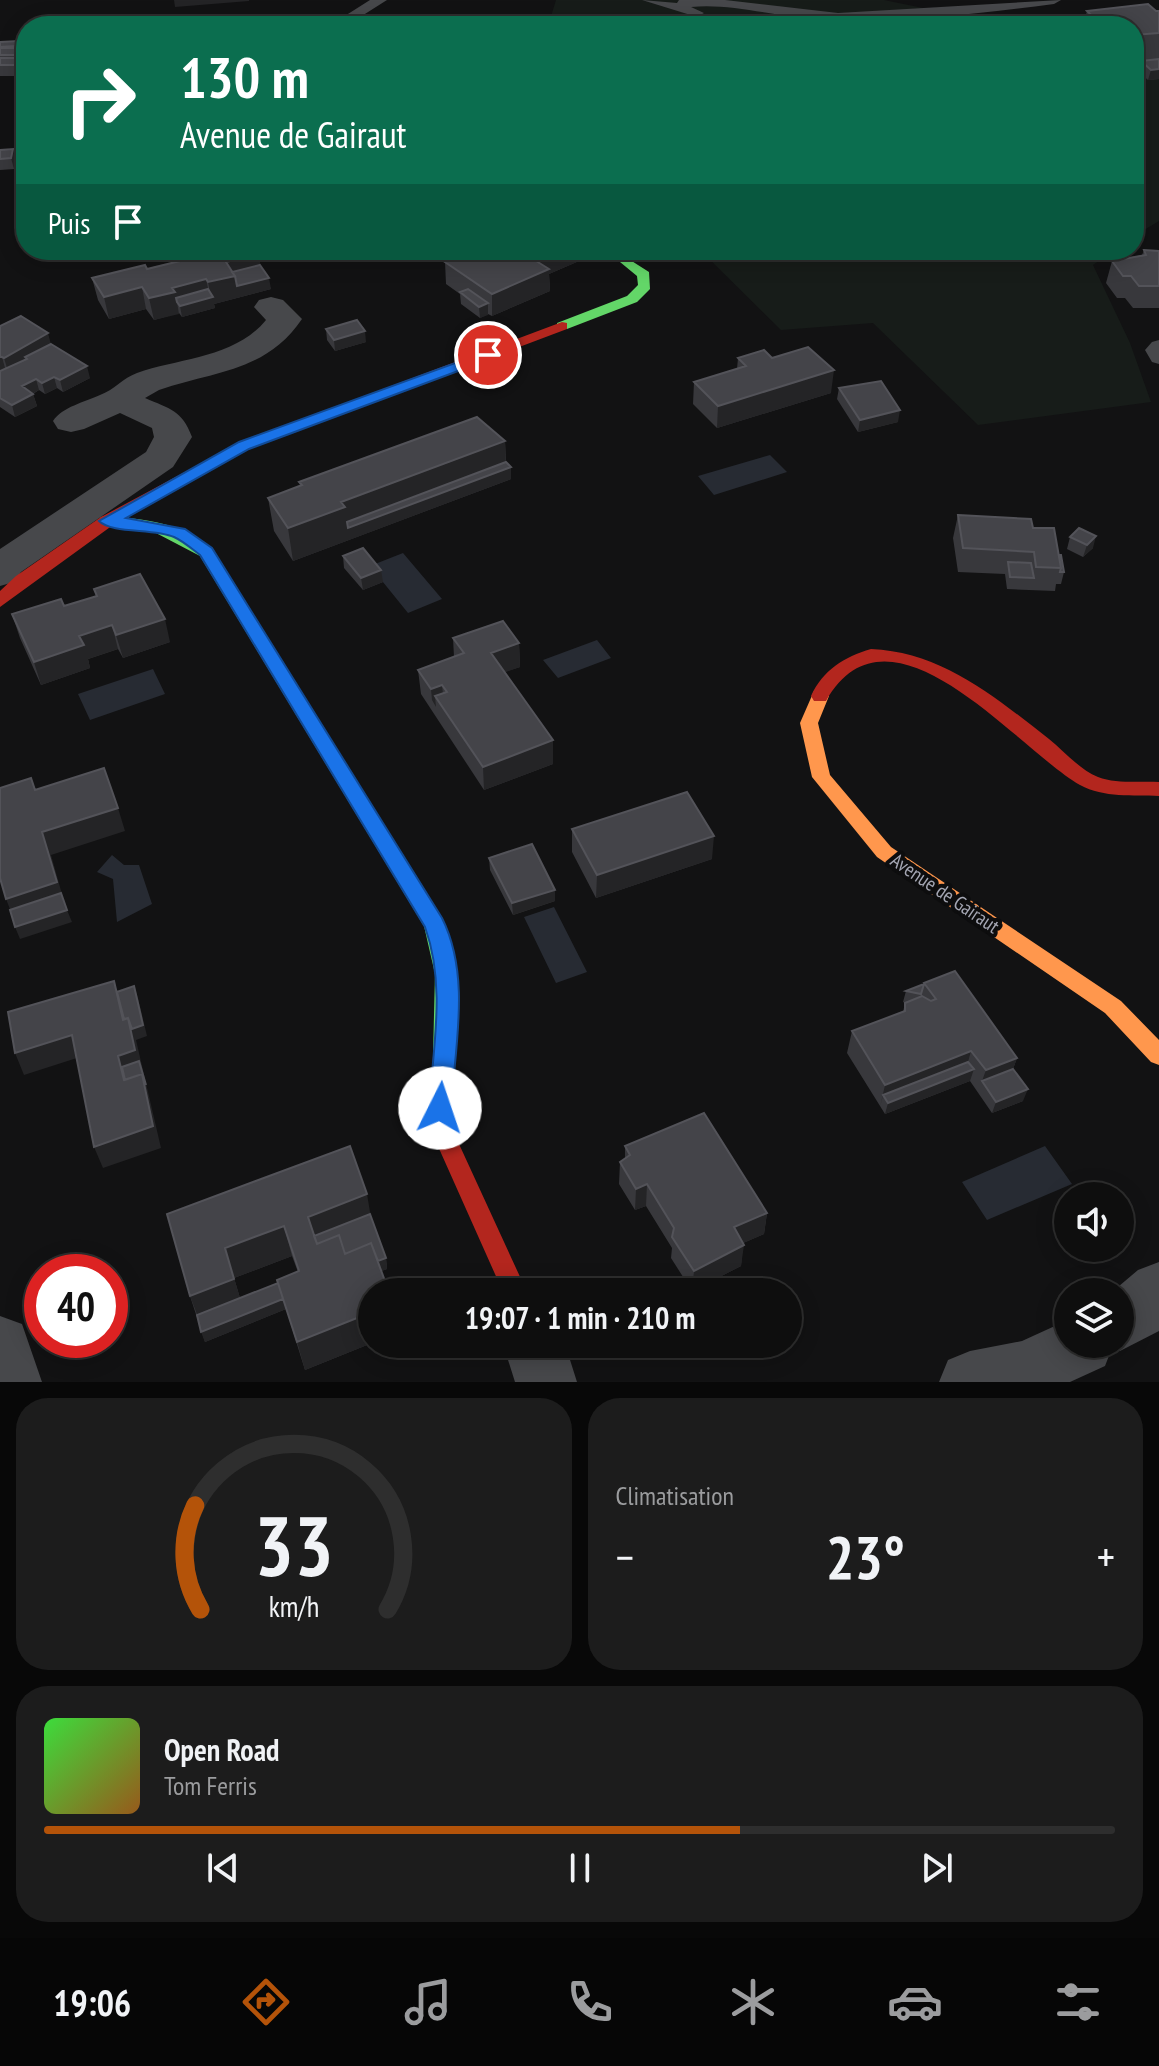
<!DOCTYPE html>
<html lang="fr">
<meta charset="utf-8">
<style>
body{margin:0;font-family:"PT Sans Narrow",sans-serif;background:#1c1c1c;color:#f1f3f6;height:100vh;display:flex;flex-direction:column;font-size:30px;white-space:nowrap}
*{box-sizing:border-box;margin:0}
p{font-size:26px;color:#9b9c9e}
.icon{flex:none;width:44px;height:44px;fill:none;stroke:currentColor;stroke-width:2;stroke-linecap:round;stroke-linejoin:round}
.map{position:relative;height:1382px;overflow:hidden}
.details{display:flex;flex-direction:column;gap:16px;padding:16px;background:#080808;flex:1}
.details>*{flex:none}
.hud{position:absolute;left:16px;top:16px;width:1128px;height:244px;border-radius:32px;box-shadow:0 4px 20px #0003,0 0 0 2px #2e2e2e;background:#0b6e4f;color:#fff;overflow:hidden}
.controls{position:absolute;left:1054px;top:1182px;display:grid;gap:16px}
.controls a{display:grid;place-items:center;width:80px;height:80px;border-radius:50%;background:#0e0e0e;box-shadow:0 4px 20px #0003,0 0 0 2px #2e2e2e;font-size:40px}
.speed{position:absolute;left:24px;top:1254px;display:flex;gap:16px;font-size:40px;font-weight:700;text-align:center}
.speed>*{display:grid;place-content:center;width:104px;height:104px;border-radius:50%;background:#0e0e0e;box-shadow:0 4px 20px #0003,0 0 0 2px #2e2e2e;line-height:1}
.speed .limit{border:12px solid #d22;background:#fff;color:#111}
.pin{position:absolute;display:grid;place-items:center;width:68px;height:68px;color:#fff;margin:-34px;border:4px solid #fff;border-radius:50%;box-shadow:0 2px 8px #0007}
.me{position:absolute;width:88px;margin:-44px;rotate:4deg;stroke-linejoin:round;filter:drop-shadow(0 0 6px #0008)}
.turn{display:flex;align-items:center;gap:28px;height:168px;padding:0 32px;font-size:36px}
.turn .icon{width:104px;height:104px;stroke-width:2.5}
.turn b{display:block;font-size:56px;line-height:68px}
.then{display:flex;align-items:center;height:76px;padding:0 32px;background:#0003;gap:16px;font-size:30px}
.big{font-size:60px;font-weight:600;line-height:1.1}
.details .widget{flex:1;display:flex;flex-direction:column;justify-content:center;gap:12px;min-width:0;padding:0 28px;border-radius:32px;background:#1c1c1c}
.details .dial{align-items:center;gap:0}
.dial svg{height:208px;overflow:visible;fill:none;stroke:#2e2e2e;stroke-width:7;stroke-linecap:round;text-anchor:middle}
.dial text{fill:#f1f3f6;stroke:none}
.song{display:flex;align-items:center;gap:24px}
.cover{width:96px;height:96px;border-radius:12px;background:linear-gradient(135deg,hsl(120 70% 55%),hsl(30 70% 35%))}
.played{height:8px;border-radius:4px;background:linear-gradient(90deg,#b45309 65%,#2e2e2e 65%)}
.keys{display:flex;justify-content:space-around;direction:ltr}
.heat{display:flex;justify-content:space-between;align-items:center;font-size:44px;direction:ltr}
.details .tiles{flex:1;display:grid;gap:16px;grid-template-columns:1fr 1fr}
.widget:last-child{grid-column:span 2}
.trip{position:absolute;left:358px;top:1278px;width:444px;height:80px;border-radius:40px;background:#0e0e0e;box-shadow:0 4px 20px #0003,0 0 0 2px #2e2e2e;font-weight:600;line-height:80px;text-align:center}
.tabs{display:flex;height:128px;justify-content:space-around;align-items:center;background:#060606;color:#9b9c9e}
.tabs .icon{width:56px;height:56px}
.tabs .current{color:#b45309}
.tabs b{font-size:36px;color:#f1f3f6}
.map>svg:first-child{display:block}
</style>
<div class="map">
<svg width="1159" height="1382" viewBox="0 0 1159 1382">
<rect width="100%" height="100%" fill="#121213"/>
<path fill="#171c19" d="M556,0H884L1001,24L1159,14V221L1134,236V26H548Z
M700,250H1114L1093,265L1130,343L1151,402L978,425L873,323L781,330Z"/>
<path fill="#272b33" d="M770,455L787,472L714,495L698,476Z
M403,553L442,599L408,613L370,566Z
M597,640L611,658L558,678L543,660Z
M153,669L165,694L90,720L78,694Z
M112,855L124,865H139L152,904L117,922L113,879L97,872Z
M554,907L587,972L556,983L524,917Z
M1045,1146L1072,1184L987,1220L962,1182Z"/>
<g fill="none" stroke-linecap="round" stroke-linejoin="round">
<path fill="#47484b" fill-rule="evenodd" d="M370,0H387L346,26H329Z
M642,0L677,3L679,0H725L838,13L1061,0L1054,4C983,13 910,22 838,21C792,21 734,2 691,7L704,13L697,17Z
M1159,340V364L1152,362L1145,350L1152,342Z"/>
<path fill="#47484b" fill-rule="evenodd" d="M271,297L283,300L302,319C266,372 215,371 159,390L145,398C170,409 182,410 192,437L173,467L21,572L14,582L0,586V549L146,452L154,437L152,428L120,413L84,429L71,432L58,429L53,421C62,407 85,402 100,395C114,390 123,378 137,373C180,358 235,358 266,320L254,307L259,300Z
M1159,1262V1331L1120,1351L1112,1348L1105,1366L1070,1382H939L948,1360L970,1351L1022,1341L1068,1320V1344H1120V1292H1112L1138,1270Z
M0,1316L22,1324L42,1382H0Z
M503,1344H565L577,1382H515Z"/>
<path fill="#63d668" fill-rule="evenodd" d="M627,258L649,272L650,289L637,302L567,329H557V323L627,296L638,285L637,276L620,262Z
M107,516C142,519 190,523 214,552L444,924C459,968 458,1010 455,1056L452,1063L444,1066L436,1063L433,1056L435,974L424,926L200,556L156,533L101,525L99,521L101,517Z"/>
<path fill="#ff974d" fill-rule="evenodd" d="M820,690L829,696L818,723L830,775L891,847L1121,1001L1159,1040V1065L1151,1062L1105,1013L877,857L812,777L800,723L814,691Z"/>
<path fill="#b3261e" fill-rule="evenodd" d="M562,322L567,323V329L249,449L113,525L0,607V591L16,576L101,517L239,443Z
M871,649C942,652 995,697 1049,739C1064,751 1080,770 1098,777C1116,784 1139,781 1159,782V796C1133,795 1104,798 1080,785C1018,750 890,588 826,701H814L811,696C823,670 844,657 871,649Z
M444,1046L452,1049L455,1056L451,1108L459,1144L527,1292H503L437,1144L429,1108L433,1056L436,1049Z"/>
</g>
<path fill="#38383c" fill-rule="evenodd" d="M1087,11H1159V79L1148,80L1138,71V70H1134V26H1083Z
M0,42L20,48H25L26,53L25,76H0Z
M0,150L15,160L14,169L0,170Z
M505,250H586V258L549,274L550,291L492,316L488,314L480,318L461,304L460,294L446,284L445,262L491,256Z
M1144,250L1159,251V308H1133L1125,298H1117L1106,283L1112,261L1142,255Z
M188,251L258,254L260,265L271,289L214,304L215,308L182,317L179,313L154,320L146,309L109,319L98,300L92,278L147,269L189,258Z
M0,325L51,344L90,378L63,392L57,388L45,394L39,390L33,394L37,406L15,417L0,407Z
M326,329L366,342L335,351L327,340Z
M738,358H772L831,393L717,428L693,404L694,382L737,369Z
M839,388L898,422L858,432L837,399Z
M505,441L506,462L511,479L293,561L274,531L268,498L300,486L299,482Z
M958,515L1033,528L1059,555L1064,572L1061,584H1056L1055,591L1007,589L1005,574L958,572L953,538Z
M1070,537L1093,548L1083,557L1067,549Z
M343,556L383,582L363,590L344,568Z
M94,589L170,642L123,658L118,649L88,659L90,668L41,685L20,638L12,614L64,606L96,596Z
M453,638L519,643L520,667L504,672L553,764L484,790L421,694L418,670L454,657Z
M572,829L712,859L596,898L572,852Z
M489,858L555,890V901L513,915L490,870Z
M924,984L1017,1058L1013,1069L1023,1101L992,1113L970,1081L885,1114L847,1053L852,1031L903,1012L905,1003L903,1002L906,991Z
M625,1146L767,1213L764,1234L743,1243L741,1266L692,1291L671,1258L672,1248L646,1206L635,1210L619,1184L620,1162L625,1159Z
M167,1214H370L386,1258L387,1269L381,1271L372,1292V1343L305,1370L286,1309L205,1342L190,1296ZM292,1256L298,1272L278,1283L240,1298L234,1278Z"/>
<path fill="#242426" d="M174,0H249V1L175,7Z
M25,48L26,53L25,76L21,55Z
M1159,69V79L1148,80L1151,70Z
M13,149L15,160L14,169L11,158Z
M554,250H586V258L549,274L550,291L492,316V294L533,259Z
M258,254L262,276L269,278L271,289L214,304L215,308L182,317L180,306L177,302L179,314L154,320L149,298L172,288L206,279L210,298L211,297L208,282L226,262Z
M142,287L146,309L109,319L104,297Z
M488,303V315L480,318L479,307Z
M365,331L366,342L335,351L334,340Z
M48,333L54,356L11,381L4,358Z
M0,357H2L8,379L0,383Z
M87,366L90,378L63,392L60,380Z
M834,370L831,393L717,428L718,406Z
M54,377L57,388L45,394L42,383Z
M36,379L39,390L25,398L22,386Z
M33,394L37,406L15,417L12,405Z
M900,410L898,422L858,432L860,420Z
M505,441L506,468L511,467V479L349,540L348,528L349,540L293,561L288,528L341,502Z
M1096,536L1093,548L1083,557L1087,545Z
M381,570L383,582L363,590L361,578Z
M165,619L170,642L123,658L116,635Z
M112,625L118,649L88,659L90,668L41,685L34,662L79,636Z
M519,643L520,667L492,677L491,653Z
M442,685L444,704L435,696L436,707L432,700L431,689Z
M553,740V764L484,790L483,767Z
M118,808L125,831L51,855L65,905L15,922L6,899L42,832Z
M714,836L712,859L596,898L597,875Z
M555,890V901L513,915L512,903Z
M67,910L72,922L20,939L15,927Z
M114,981L121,1003L134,986L138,998L147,1036L136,1040L161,1148L103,1168L94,1147L124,1080L118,1056L123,1020Z
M72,1035L80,1057L24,1075L15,1053Z
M971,1051L965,1073L974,1069L970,1081L885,1114L888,1103L883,1095L880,1107L885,1085Z
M1017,1058L1009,1080L982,1081L986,1070Z
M1028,1089L1023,1101L992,1113L996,1102Z
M647,1184L646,1206L635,1210L636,1189Z
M367,1194L372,1224L316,1247L308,1217Z
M767,1213L764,1234L732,1248L734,1227Z
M284,1226L292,1256L234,1278L243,1308L201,1325L190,1296L225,1248Z
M744,1245L741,1266L692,1291L694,1271Z
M386,1258L387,1269L351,1283L349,1273Z
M283,1299L286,1309L205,1342L201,1332Z
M372,1312V1343L305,1370L297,1342Z"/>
<path fill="#444449" stroke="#535359" stroke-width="2" d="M1148,4L1156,11H1159V33L1134,35V26H1103L1087,11Z
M431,19L430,26H361L362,22Z
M18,41L15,46L0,47V42Z
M0,48H25L21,55H0Z
M0,58H26V59L23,65H0Z
M1159,59V69L1151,70L1141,61Z
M13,149L11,158L0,159V150Z
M192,250H255L258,254L226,262L235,276L208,282L206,279L172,288L175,292L149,298L142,287L104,297L92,278L145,265L147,269L192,258L188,251Z
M478,250H482L491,256L505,250H554L533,259L549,269L492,294L445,262Z
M1144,250L1159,251V286H1139L1131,276H1123L1112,261L1146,255Z
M260,265L269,278L237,286L235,276L232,272Z
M208,289L213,297L180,306L177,302L176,298Z
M468,289L488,303L479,307L460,292Z
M21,316L48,333L4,358L2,357H0V326Z
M357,320L365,331L334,340L326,329Z
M51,344L87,366L60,380L54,377L42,383L36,379L22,386L33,394L12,405L0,398V371L27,359L25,357Z
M808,347L834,370L718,406L694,382L746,366L738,358L764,350L772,358Z
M881,381L900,410L860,420L839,388Z
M477,417L505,441L341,502L345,507L288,528L268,498L302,485L299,482Z
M506,462L511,467L348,528L347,522Z
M958,515L1031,519L1033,528H1054L1061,568L1036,567L1034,552L963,548Z
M1079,528L1096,536L1087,545L1070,537Z
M363,548L381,570L361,578L343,556Z
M1059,555H1061L1064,572H1060L1061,568Z
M1008,562L1031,563L1034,578L1010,577Z
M140,574L165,619L116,635L112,625L79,636L84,645L34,662L12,614L61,599L64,606L97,596L94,589Z
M503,621L519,643L491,653L553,740L483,767L435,696L447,692L442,685L431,689L418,670L464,653L453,638Z
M104,768L118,808L42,832L57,882L6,899L0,878V788L31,778L35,790Z
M687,792L714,836L597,875L572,829Z
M532,844L555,890L512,903L489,858Z
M61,893L67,910L15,927L10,910Z
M955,971L1017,1058L986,1070L971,1051L885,1085L852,1031L905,1011V1003L922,996L931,1001L936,999L924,983Z
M114,981L123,1020L128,1018L135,1050L118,1056L124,1080L142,1074L153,1126L94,1147L72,1035L15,1053L8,1012Z
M924,984L921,994L906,991Z
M134,986L143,1025L132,1029L128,1018L124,1019L117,992Z
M139,1061L146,1085L142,1074L125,1080L122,1067Z
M968,1062L974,1069L888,1103L883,1095Z
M1013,1069L1028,1089L996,1102L982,1081Z
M704,1113L767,1213L734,1227L744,1245L694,1271L672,1237L674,1228L647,1184L636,1189L620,1162L630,1155L625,1146Z
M350,1146L367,1194L308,1217L317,1244L339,1235L345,1254L371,1243L389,1292H372V1312L297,1342L277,1280L299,1271L284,1226L225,1248L234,1279L190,1296L167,1214Z
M370,1214L386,1258L378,1261L371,1243L345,1254L339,1235L317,1244L314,1236Z
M278,1283L283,1299L201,1332L197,1315Z"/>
<path fill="#1a73e8" stroke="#114b97" stroke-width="2" d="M488,351L493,352V358L249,449L126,518L185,529L212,548L442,918C471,976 455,1046 451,1108L448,1115L440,1118L432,1115L429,1108C433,1048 446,985 425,927L200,555C192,549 183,541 174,537C154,528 112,534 99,521L239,442Z"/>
<g text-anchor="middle" stroke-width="8" stroke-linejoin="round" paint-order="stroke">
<g font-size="20" fill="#a4a6b3" stroke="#0d0d0e">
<text transform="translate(945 893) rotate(34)" y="7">Avenue de Gairaut</text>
</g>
</g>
</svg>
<div class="controls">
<a><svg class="icon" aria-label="sound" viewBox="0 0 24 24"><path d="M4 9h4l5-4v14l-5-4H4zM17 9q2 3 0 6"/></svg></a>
<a><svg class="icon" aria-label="layers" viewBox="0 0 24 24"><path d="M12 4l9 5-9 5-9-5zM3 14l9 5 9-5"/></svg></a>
</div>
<div class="speed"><div class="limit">40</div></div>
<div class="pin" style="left:488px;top:355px;background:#d93025"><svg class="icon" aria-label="arrive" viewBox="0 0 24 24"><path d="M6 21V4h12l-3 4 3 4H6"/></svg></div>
<svg class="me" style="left:440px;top:1108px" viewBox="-20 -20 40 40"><circle r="19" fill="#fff"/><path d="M0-13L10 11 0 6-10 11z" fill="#1a73e8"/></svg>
<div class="trip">19:07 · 1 min · 210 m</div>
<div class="hud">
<div class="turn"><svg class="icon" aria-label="right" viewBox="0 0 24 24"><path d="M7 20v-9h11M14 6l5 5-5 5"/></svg><div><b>130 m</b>Avenue de Gairaut</div></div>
<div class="then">Puis<svg class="icon" aria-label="arrive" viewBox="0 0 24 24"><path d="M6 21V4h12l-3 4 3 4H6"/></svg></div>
</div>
</div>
<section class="details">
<div class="tiles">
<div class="widget dial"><svg viewBox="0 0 100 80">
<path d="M14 69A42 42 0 1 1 86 69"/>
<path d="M14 69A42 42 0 0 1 12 29" stroke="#b45309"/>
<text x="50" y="56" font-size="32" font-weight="700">33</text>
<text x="50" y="72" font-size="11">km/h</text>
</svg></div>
<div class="widget"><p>Climatisation</p>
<div class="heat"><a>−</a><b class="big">23°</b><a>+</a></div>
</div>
<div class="widget">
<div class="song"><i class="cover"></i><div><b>Open Road</b><p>Tom Ferris</p></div></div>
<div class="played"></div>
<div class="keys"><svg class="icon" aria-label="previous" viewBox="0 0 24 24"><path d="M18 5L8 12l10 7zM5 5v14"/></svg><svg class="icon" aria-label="pause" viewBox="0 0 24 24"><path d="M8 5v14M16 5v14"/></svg><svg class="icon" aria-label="next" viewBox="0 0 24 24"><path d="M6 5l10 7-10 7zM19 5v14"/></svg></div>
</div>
</div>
</section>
<nav class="tabs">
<b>19:06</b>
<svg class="icon current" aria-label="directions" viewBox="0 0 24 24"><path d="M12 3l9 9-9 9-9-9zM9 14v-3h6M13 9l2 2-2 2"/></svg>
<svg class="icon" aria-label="music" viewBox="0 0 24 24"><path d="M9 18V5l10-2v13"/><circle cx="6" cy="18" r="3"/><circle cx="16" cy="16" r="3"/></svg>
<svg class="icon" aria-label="phone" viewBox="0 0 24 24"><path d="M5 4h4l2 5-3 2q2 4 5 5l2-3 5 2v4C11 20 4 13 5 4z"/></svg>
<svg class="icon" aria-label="climate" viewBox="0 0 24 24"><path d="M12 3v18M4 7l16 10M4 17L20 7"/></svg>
<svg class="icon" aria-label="car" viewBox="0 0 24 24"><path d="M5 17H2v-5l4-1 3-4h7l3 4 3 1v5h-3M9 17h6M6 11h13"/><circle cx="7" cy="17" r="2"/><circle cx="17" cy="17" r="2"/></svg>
<svg class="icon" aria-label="filters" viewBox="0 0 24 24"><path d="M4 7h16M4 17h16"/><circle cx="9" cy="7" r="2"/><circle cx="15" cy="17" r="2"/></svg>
</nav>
